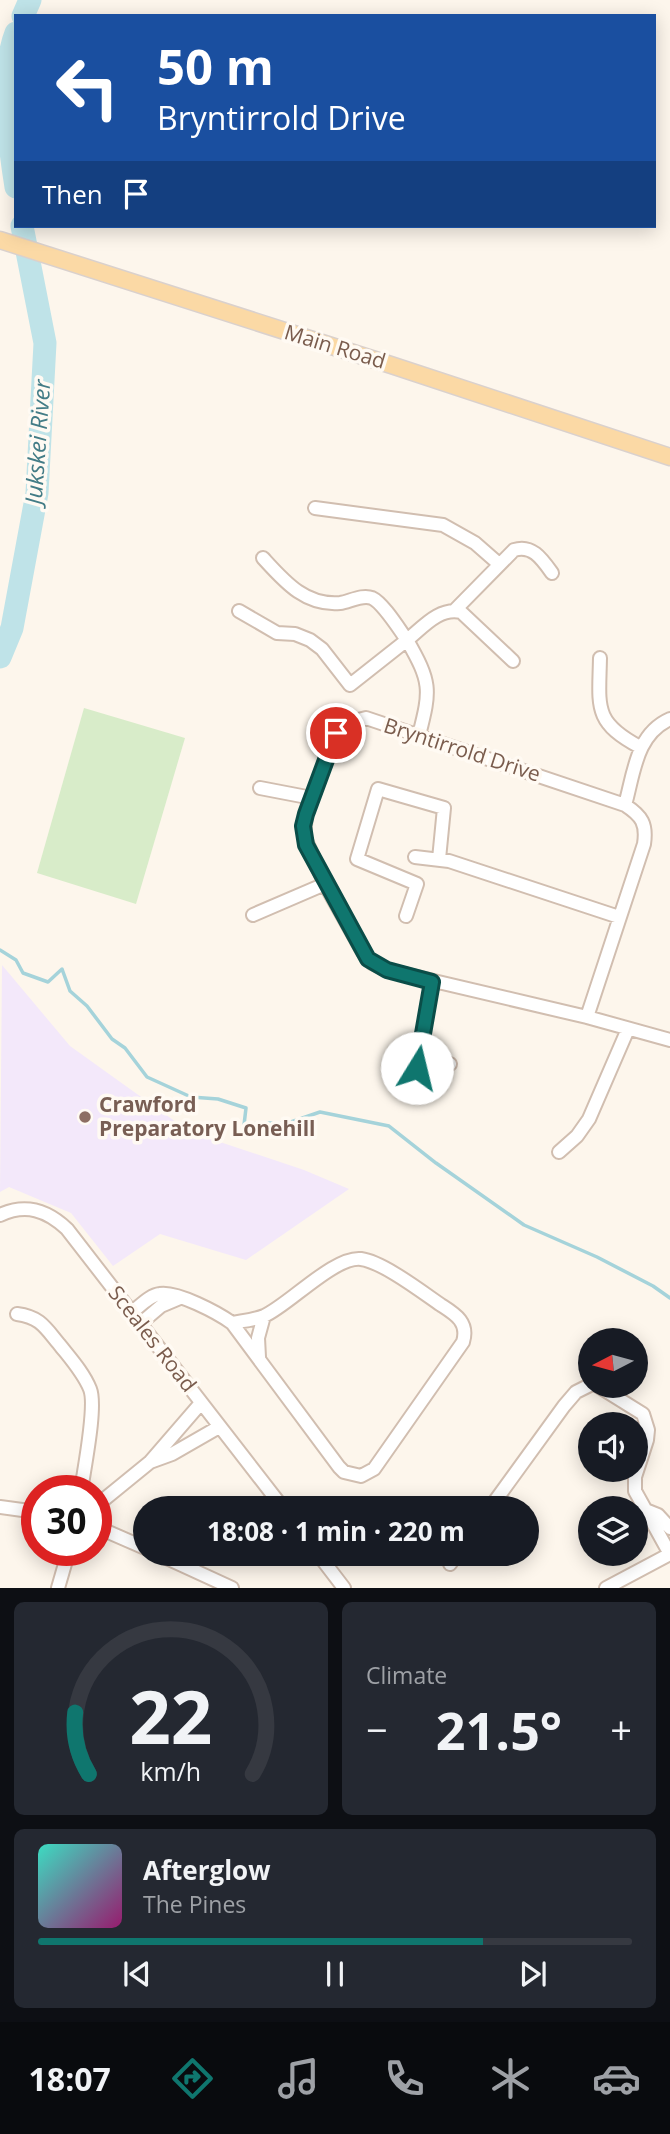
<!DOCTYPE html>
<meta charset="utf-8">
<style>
body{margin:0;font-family:"Open Sans",sans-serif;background:#242831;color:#f1f3f6;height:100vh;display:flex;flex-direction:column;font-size:26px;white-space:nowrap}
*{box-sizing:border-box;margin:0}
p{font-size:23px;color:#9ea1a6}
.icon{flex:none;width:38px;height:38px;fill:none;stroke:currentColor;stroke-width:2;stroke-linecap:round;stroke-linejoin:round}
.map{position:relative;height:1588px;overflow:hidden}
.panel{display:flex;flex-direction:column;gap:14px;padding:14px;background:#0d0f14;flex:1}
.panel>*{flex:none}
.hud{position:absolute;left:14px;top:14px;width:642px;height:214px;border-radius:0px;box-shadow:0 4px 18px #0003;background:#1a4fa0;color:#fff;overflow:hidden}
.needle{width:46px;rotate:264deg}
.fabs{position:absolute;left:578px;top:1328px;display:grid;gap:14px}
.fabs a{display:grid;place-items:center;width:70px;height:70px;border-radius:50%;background:#171b24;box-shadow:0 4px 18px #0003;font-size:35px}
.speed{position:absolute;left:21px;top:1475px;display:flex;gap:14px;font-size:35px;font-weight:700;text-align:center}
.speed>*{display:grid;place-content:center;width:91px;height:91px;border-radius:50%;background:#171b24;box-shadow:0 4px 18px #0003;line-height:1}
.speed .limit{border:10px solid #d22;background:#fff;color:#111}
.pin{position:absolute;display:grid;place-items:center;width:60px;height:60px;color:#fff;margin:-30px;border:4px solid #fff;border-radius:50%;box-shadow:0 2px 7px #0007}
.me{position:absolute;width:77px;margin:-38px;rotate:9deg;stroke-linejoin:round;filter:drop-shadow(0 0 5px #0008)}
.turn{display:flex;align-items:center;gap:24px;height:147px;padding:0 28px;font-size:32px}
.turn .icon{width:91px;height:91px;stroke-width:2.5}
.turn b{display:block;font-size:49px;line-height:60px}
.then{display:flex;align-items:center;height:66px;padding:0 28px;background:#0003;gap:14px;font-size:26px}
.big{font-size:52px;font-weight:700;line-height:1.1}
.panel .tile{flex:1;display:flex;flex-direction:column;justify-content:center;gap:10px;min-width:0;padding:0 24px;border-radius:10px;background:#242831}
.panel .dial{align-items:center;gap:0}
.dial svg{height:182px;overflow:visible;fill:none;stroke:#363941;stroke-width:7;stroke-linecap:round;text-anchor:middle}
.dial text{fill:#f1f3f6;stroke:none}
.song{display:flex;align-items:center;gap:21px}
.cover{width:84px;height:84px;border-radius:10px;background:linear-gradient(135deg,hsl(170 70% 55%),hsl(320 70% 35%))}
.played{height:7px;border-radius:4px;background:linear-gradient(90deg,#0f766e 75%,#363941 75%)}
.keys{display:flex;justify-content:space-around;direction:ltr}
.heat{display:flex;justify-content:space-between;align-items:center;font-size:38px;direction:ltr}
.panel .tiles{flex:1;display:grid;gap:14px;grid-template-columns:1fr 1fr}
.tile:last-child{grid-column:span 2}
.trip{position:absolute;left:133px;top:1496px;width:406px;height:70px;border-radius:35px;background:#171b24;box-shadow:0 4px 18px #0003;font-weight:700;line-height:70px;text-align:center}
.tab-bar{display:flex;height:112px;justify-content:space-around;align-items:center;background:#090b0e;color:#9ea1a6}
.tab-bar .icon{width:49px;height:49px}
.tab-bar .on{color:#0f766e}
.tab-bar b{font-size:32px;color:#f1f3f6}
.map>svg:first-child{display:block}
</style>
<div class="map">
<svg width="670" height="1588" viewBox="0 0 670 1588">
<rect width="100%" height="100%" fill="#fdf6ec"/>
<path fill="#f3e8fa" d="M2,965L70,1046L190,1132L304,1170L349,1189L246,1260L160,1234L113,1266L71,1213L9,1187L0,1192Z"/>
<path fill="#d8ecc9" d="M84,708L185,738L136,904L37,873Z"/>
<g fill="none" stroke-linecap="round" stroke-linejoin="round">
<path stroke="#a5d3da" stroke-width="3.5" d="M0,950L16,960L23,973L48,982L62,969L70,991L87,1006L112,1039L125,1048L147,1077L191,1097L218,1099L246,1108L244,1125L260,1123H288L320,1112L389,1126L436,1163L524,1225L597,1257L653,1286L670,1298"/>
<path stroke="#bfe3e8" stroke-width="23" d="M23,16L30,0
M16,33C0,73 9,144 16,187
M0,657L12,628L37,493L45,343L22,226"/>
<g stroke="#d1beb0" stroke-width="16">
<path id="minor" d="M315,508L443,525L475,543L499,564
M239,611L277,633L295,634L310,640L322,649L350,685L407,640C399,629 383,603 372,598C362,594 349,602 340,603C305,606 284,581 263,558
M454,611L514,550C532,544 542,559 552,573
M600,658C599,707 593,722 640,747
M419,735C431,689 431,682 407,640C423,627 439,607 461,612L513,661
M260,788L312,798
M625,805C634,773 636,734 670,719
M415,857L449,861L619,917
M253,915L325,884
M406,916L417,884L357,859L378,789L444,808L439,859
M587,1017L644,844C647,824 642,816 625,805L366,718L343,724L336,733L306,815L304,836L325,884L363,952L372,963L387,970L587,1017L670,1040
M417,1068L450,1064
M393,1071L417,1068L432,982
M559,1152L577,1136L589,1119L628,1029
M0,1215C26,1203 47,1210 67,1229L283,1508
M132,1312C140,1306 150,1295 160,1294C177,1291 218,1313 232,1323L339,1467L344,1472L361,1476L374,1469L463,1342C469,1322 455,1314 441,1305C422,1292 383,1262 361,1259C334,1256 289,1305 264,1316C254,1320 242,1321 232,1323
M17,1314C40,1317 45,1327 59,1344C70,1358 83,1372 90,1389C97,1406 84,1469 81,1491
M141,1323L161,1306L180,1298
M259,1357L258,1338L264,1316
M598,1386L643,1414L648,1430L647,1440L635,1477V1491L670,1554
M150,1462L172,1454L219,1427
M96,1506L150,1462L201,1403
M0,1507L37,1512
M490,1508L564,1406L576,1392L590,1385
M648,1511L658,1515L670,1528
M99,1528L145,1548
M158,1554L232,1588
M318,1554L344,1588
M450,1564L457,1554
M58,1588L69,1550
M606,1588L670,1554"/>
</g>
<g stroke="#dad1cd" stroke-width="19">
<path id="major" d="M0,240L391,365L670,457"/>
</g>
<use href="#minor" stroke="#fff" stroke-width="12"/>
<use href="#major" stroke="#fbd9a5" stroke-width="16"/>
</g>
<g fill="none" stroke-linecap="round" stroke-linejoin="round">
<g stroke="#0a4d48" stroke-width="18">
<path id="route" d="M336,733L306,814L303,826L306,845L368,959L387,970L432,982L417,1068"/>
</g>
<use href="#route" stroke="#0f766e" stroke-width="12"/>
</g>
<circle fill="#8d6e63" stroke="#fffaf3" stroke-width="2.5" cx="85" cy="1117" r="7"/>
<g text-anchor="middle" stroke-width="7" stroke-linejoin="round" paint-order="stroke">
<g font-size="21" fill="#7a5c4d" stroke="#fffaf3">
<text transform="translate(335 347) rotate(17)" y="7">Main Road</text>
<text transform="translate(462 750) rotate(18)" y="7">Bryntirrold Drive</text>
<text transform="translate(152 1339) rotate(52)" y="7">Sceales Road</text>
</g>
<g font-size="21" font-weight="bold" fill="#785e54" stroke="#fffaf3" text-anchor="start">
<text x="99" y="1112">Crawford<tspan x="99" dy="24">Preparatory Lonehill</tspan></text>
</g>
<g font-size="23" font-style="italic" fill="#437c86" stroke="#fffaf3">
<text transform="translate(38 442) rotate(-86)" y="8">Jukskei River</text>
</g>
</g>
</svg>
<div class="fabs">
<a><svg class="needle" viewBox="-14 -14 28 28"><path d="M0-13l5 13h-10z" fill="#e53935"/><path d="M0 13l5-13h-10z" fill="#9ea1a6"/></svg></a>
<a><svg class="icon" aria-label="sound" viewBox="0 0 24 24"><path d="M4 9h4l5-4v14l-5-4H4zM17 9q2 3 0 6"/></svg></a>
<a><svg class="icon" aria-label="layers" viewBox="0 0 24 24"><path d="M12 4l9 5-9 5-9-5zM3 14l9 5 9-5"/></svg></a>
</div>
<div class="speed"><div class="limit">30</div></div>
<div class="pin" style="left:336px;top:733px;background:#d93025"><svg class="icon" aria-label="arrive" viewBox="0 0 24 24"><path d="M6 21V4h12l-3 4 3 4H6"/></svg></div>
<svg class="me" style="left:417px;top:1068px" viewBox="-20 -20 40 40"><circle r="19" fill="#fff"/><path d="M0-13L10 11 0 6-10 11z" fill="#0f766e"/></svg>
<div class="trip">18:08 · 1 min · 220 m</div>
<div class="hud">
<div class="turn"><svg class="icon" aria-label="left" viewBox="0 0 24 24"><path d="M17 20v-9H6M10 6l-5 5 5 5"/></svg><div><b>50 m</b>Bryntirrold Drive</div></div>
<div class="then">Then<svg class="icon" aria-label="arrive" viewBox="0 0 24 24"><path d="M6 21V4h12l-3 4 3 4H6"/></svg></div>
</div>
</div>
<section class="panel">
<div class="tiles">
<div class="tile dial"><svg viewBox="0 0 100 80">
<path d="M14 69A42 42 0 1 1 86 69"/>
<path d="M14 69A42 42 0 0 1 8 42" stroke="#0f766e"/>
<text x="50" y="56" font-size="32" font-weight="700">22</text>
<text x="50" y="72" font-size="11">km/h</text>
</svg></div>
<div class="tile"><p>Climate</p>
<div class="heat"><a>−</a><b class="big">21.5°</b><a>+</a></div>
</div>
<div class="tile">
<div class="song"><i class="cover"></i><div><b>Afterglow</b><p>The Pines</p></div></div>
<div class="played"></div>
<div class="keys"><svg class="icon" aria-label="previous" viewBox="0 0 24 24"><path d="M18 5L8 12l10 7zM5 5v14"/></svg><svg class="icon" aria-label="pause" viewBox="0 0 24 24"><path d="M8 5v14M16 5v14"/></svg><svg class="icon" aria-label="next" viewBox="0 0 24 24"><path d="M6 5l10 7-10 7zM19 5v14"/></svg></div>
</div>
</div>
</section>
<nav class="tab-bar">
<b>18:07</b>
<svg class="icon on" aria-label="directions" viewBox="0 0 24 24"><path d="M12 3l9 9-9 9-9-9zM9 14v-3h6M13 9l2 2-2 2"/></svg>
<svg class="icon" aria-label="music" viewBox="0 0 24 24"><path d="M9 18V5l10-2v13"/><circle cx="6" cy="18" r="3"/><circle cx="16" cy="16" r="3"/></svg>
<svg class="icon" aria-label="phone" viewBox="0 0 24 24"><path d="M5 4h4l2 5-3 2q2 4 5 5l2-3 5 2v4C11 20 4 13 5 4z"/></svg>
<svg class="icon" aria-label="climate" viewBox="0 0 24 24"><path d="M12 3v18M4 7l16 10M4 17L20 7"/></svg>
<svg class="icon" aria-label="car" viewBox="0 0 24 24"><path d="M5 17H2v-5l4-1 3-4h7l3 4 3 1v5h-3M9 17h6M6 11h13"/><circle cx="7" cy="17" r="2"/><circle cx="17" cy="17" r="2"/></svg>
</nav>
